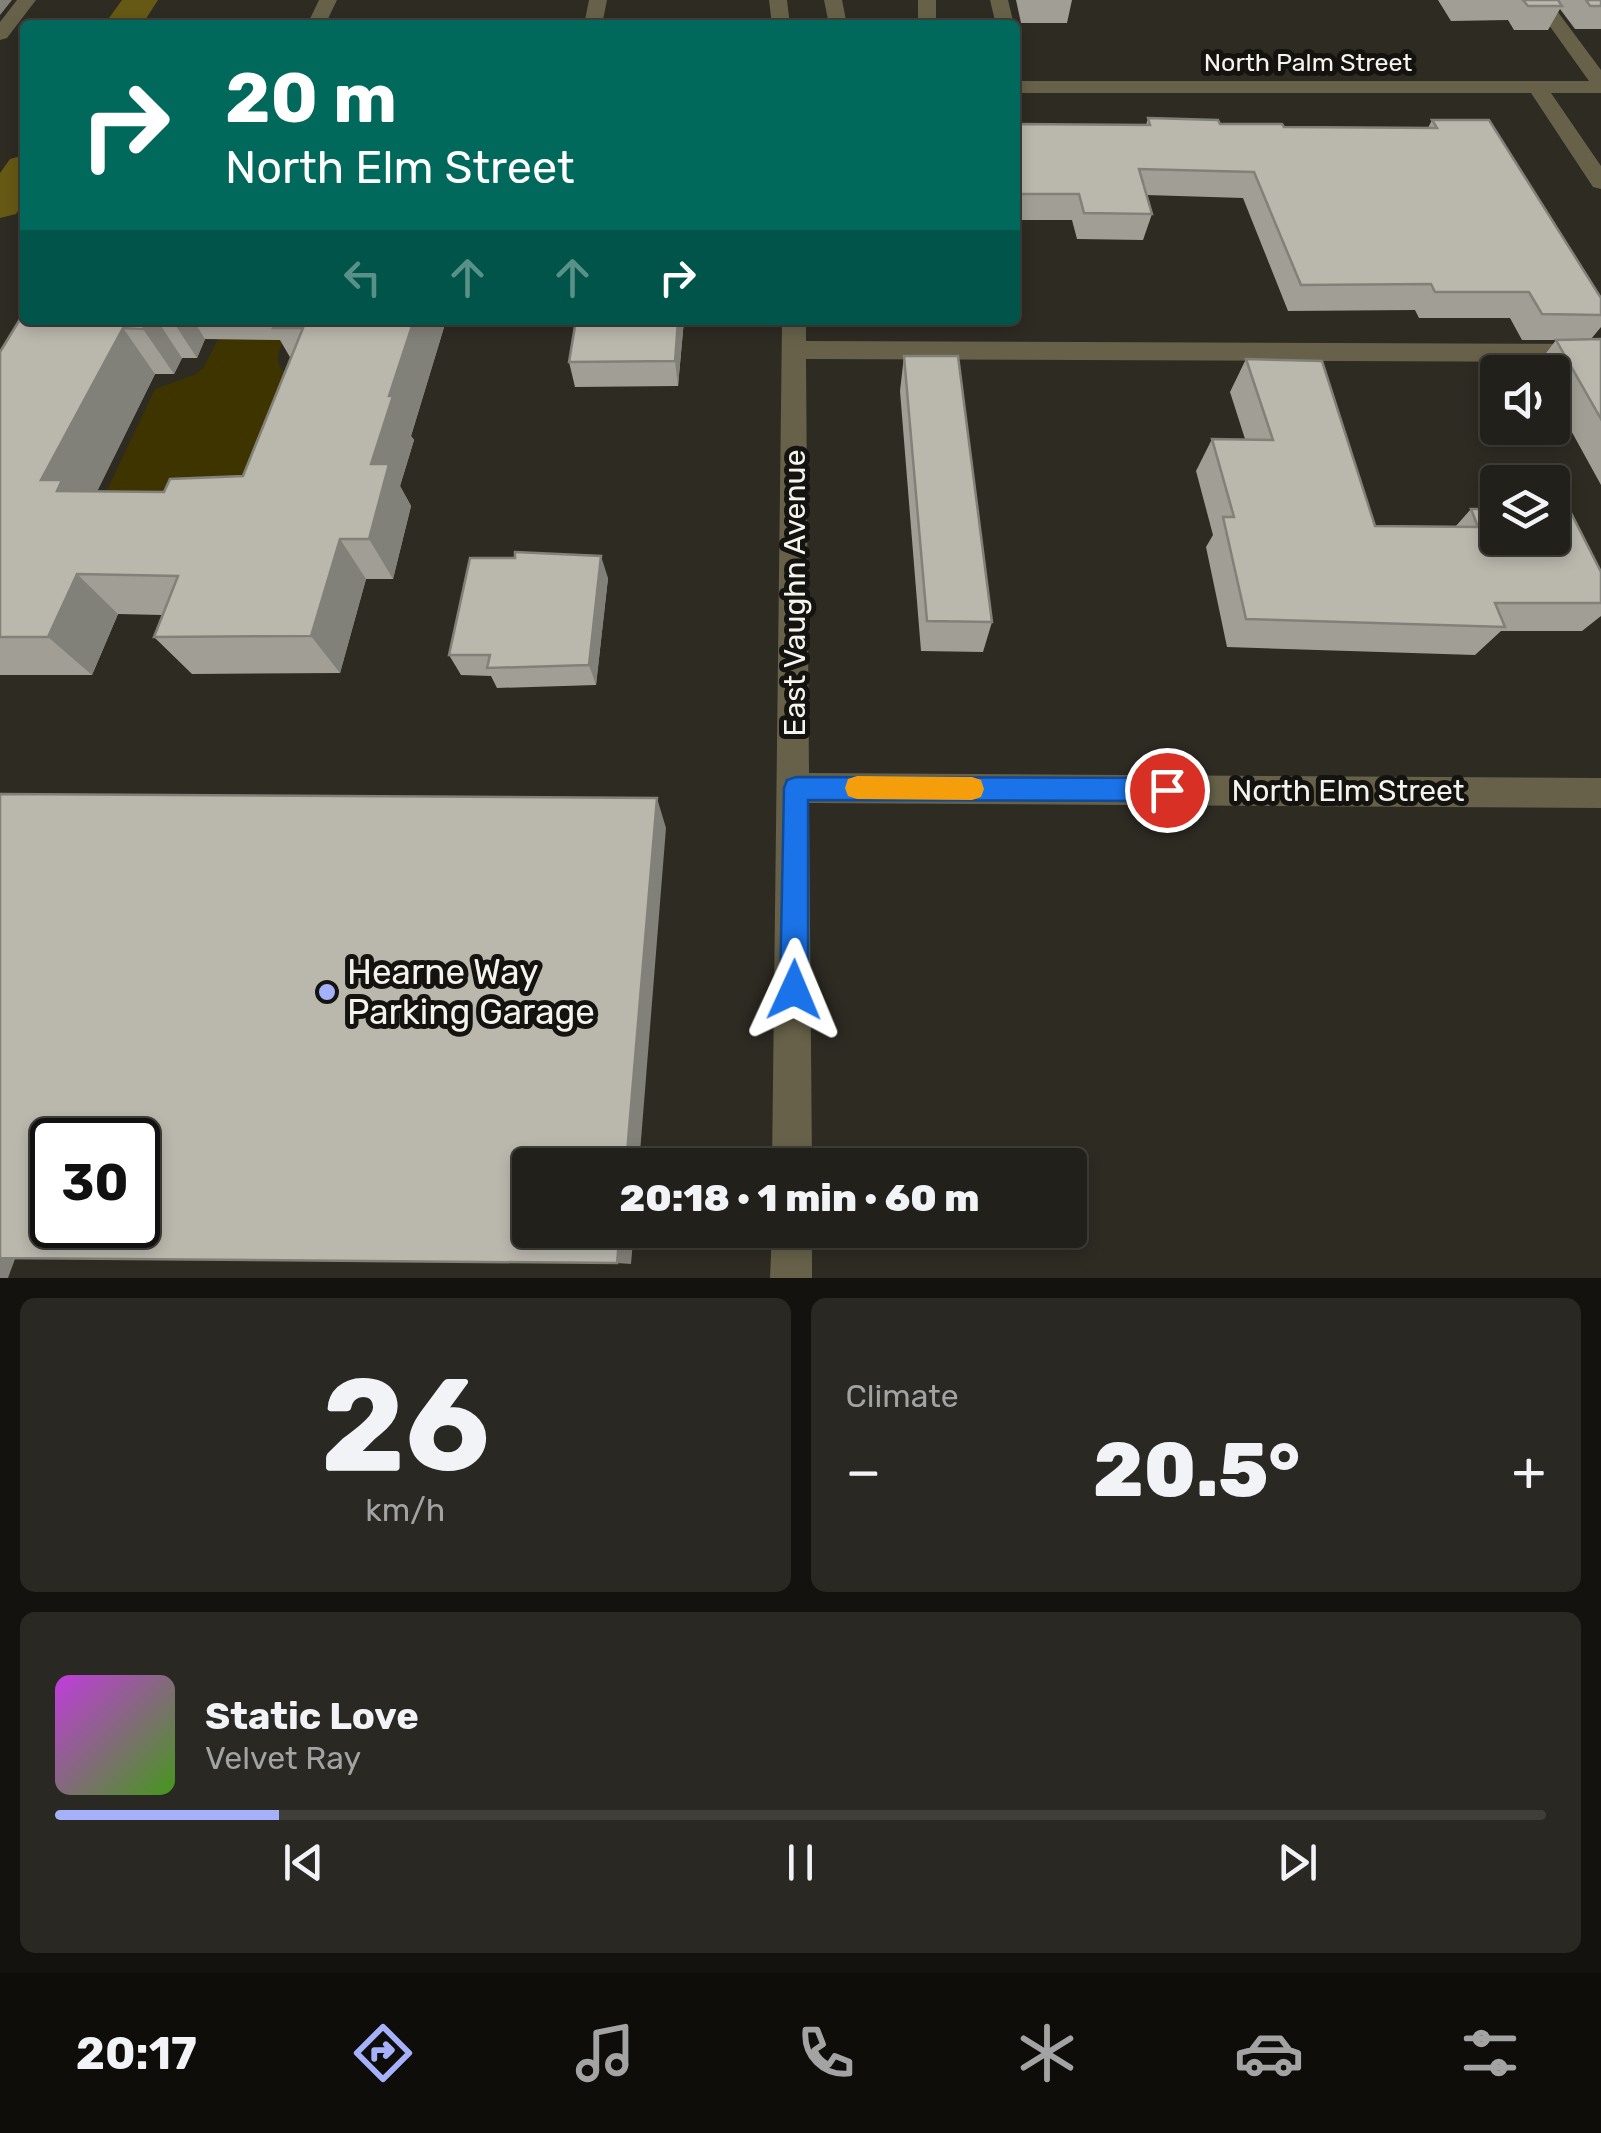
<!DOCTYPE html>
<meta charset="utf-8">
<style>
body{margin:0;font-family:Rubik,sans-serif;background:#2a2823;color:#f1f3f6;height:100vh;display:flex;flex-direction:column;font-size:38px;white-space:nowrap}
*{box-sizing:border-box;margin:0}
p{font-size:32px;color:#a2a3a2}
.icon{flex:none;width:55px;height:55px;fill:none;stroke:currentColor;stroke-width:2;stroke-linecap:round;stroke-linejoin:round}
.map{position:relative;height:1278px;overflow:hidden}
.details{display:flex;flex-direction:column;gap:20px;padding:20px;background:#13120e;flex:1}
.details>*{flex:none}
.hud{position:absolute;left:20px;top:20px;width:1000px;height:305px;border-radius:10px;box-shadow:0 5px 15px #0003,0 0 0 2px #3f3e39;background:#00695c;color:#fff;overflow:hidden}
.buttons{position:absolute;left:1480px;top:355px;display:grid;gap:20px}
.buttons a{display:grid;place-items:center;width:90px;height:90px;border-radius:10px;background:#22201a;box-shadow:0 5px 15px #0003,0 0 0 2px #3f3e39;font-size:50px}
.speed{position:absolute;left:30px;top:1118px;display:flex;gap:20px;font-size:50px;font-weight:700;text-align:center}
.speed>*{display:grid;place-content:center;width:130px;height:130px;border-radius:50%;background:#22201a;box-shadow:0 5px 15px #0003,0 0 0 2px #3f3e39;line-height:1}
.speed .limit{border:5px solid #111;border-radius:15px;background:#fff;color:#111}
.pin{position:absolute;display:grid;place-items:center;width:85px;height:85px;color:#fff;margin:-42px;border:5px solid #fff;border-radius:50%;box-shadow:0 2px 10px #0007}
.me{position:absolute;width:110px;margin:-55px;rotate:1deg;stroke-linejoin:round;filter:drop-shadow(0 0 8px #0008)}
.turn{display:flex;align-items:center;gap:35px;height:210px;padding:0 40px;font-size:45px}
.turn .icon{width:130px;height:130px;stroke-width:2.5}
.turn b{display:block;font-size:70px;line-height:85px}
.lanes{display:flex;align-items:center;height:95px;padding:0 40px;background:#0003;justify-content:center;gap:50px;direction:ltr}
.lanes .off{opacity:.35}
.big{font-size:75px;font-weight:800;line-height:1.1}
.details .widget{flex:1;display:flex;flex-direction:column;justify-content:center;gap:15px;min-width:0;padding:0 35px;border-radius:15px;background:#2a2823}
.details .dial{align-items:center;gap:0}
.dial b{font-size:130px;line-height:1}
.song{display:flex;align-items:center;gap:30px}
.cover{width:120px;height:120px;border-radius:15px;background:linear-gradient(135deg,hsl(290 70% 55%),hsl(100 70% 35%))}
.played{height:10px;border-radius:5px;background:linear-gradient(90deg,#a6b1fc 15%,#3f3e39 15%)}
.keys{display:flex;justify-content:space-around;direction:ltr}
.heat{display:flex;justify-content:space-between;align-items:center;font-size:55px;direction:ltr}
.details .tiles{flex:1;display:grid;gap:20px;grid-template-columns:1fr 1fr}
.widget:last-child{grid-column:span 2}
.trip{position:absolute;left:512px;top:1148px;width:575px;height:100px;border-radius:10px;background:#22201a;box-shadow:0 5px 15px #0003,0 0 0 2px #3f3e39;font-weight:800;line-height:100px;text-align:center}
.dock{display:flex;height:160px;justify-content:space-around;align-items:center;background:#0e0d0a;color:#a2a3a2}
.dock .icon{width:70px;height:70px}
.dock .current{color:#a6b1fc}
.dock b{font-size:45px;color:#f1f3f6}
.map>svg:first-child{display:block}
</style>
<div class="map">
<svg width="1601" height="1278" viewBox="0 0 1601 1278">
<rect width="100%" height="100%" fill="#2d2b22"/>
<path fill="#3e3400" d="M226,324L285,338C276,355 273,365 291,377L270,501L105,494L155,389L196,374L203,368Z"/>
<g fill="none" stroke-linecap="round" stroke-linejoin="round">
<path fill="#665915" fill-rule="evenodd" d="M122,0H158L142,25H104Z
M25,155V200L16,214L0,218V173L10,159Z"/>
<path fill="#666148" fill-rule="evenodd" d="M17,0H36L7,38L0,40V22Z
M319,0H337L325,25H307Z
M589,0H607L602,25H584Z
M769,0H787L790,25H772Z
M824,0H842L847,25H829Z
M918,0H936V25H918Z
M990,0H1008L1014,25H996Z
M1531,0H1549L1601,70V93H1551L1601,166V189L1593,187L1531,93H1015V81H1589Z
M782,320H806V341L1601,344V362L806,359L809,773L1601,778V808L809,803L812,1165H772Z
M772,1230H812V1278H770Z"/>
</g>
<path fill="#a09e95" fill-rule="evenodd" d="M1016,0H1072L1067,23H1021Z
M1438,0H1601V29H1575L1560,9L1548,30H1514L1508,20L1451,21Z
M1148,118L1220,124L1284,127L1428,128L1432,120L1601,298V327L1591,339H1601V485L1552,396V372H1540L1536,366L1556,340H1561H1522L1510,318H1419L1415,310L1288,311L1243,198L1146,195L1152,214L1143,240L1077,239L1072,220H1015V124L1146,125Z
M25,320H456L455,324H445L411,436L414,440L400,486L411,506L393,579H366L340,673L192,674L154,637L162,615L118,614L92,675H0V352ZM205,339L280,340L291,359L243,476L164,492L97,491L155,374H174L182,358H197Z
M576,320H684L678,386L575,387L569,362Z
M904,356L992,622L983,652L921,651L900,391Z
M1246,359L1375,526L1455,527L1471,509L1601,572V616L1582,631H1501L1475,655L1227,647L1206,547L1213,535L1196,471L1212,439H1245L1230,392Z
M608,578L596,685L497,688L491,676L461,675L449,655Z"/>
<path fill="#828179" d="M0,0H12L0,15Z
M147,320H157L182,358L174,374L143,329Z
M172,320H193L205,339L197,358Z
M414,320H443L445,324L411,436L414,440L400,486L411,506L393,579L369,539L371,464L389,396Z
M678,320H684L678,386L675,361Z
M123,328L155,374L89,508L102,522L41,480Z
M340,539L366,579L340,673L311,636Z
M601,556L608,578L596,685L589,665Z
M77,574L118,614L92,675L48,637Z
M657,798L666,828L639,1165H626Z
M620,1230H634L631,1264L617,1263Z
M0,1259H15L8,1278H0Z"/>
<path fill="#bab8ad" stroke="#828179" stroke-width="2.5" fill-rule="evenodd" d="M1523,0H1558L1562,6H1528Z
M1586,0H1601V6H1590Z
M1148,118L1218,120L1220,124H1282L1284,127L1437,128L1432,120H1489L1601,298V315L1542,314L1529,292H1435L1431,284L1301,285L1254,172L1139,169L1152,214L1084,213L1079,194H1015V124L1150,125Z
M25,311V320H147L143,329L123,328L41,480H62L57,491L164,492L170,479L243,476L303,328H273L277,320H414L389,396H393L371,464H389L369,539H340L311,636L154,637L178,576L77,574L48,637H0V352Z
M576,320H678L675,361L569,362Z
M1601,339V419L1556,340Z
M904,356H958L992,622L927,621Z
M1246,359L1322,361L1375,526L1478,527L1471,509H1498V538H1552V509H1569L1601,572V603H1495L1505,627L1246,619L1223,517H1234L1212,439L1273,440Z
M515,552L601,556L589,665L487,668L490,655H449L470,558H515Z
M0,794L657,798L626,1165H530V1230H620L617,1263L0,1258ZM52,1140H138V1225H52Z"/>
<path fill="#1a73e8" stroke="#114b97" stroke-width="2.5" d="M796,777L1167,778L1176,782L1179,790L1176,798L1167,801L808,800V990L804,1000L794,1004L784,1000L780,990L784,788L787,780Z"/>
<path fill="#f59e0b" d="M857,776L972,777L981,780L984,789L981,797L972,800L857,799L848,796L845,788L848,779Z"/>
<circle fill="#a6b1fc" stroke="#14130f" stroke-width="4" cx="327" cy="992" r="10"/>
<g text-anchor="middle" stroke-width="10" stroke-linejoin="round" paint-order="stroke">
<g font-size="25" fill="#f4f3ed" stroke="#14130f">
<text x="1308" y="71">North Palm Street</text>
</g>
<g font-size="30" fill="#f4f3ed" stroke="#14130f">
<text transform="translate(795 593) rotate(-90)" y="10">East Vaughn Avenue</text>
<text x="1348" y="801">North Elm Street</text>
</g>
<g font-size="35" fill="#f4f3ed" stroke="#14130f" text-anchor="start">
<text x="347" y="984">Hearne Way<tspan x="347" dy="40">Parking Garage</tspan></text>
</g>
</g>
</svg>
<div class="buttons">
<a><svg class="icon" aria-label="sound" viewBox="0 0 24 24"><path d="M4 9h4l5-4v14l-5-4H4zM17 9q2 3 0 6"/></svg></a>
<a><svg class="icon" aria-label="layers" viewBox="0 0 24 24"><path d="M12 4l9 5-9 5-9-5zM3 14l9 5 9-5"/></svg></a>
</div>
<div class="speed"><div class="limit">30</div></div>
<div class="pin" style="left:1167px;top:790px;background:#d93025"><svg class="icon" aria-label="arrive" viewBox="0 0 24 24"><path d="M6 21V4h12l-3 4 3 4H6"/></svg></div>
<svg class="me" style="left:794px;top:990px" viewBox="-20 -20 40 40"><path d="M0-17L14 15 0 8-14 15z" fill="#1a73e8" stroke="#fff" stroke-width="4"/></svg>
<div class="trip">20:18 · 1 min · 60 m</div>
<div class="hud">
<div class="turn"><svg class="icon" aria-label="right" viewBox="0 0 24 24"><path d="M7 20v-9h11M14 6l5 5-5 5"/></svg><div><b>20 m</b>North Elm Street</div></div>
<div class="lanes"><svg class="icon off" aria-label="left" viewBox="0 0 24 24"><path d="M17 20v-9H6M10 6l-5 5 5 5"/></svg><svg class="icon off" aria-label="ahead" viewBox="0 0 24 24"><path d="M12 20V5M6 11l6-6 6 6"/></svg><svg class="icon off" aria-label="ahead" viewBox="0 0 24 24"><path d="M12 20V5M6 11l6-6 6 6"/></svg><svg class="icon" aria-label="right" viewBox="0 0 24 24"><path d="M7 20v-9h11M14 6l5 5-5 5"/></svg></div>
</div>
</div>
<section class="details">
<div class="tiles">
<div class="widget dial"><b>26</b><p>km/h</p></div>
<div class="widget"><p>Climate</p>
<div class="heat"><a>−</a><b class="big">20.5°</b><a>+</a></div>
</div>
<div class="widget">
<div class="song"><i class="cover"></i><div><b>Static Love</b><p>Velvet Ray</p></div></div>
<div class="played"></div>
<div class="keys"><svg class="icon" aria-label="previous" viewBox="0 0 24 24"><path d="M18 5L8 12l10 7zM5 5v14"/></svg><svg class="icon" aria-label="pause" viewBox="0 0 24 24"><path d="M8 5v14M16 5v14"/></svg><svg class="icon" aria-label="next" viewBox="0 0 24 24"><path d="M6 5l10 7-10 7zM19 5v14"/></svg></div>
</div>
</div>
</section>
<nav class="dock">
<b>20:17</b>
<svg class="icon current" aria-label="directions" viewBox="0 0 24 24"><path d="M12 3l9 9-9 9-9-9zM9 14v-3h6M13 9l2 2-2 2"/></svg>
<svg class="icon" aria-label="music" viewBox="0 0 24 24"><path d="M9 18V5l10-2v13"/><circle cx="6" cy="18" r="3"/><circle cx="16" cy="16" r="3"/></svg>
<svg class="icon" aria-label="phone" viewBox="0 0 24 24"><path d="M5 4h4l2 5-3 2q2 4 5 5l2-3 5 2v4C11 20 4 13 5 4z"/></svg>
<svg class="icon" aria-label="climate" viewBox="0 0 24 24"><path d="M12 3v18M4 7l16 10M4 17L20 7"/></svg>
<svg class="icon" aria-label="car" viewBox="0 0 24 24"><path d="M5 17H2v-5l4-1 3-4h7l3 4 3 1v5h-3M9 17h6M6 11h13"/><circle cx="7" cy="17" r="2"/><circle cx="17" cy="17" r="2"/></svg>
<svg class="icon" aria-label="filters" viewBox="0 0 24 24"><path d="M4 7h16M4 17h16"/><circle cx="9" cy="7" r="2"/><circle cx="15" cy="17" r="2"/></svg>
</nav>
